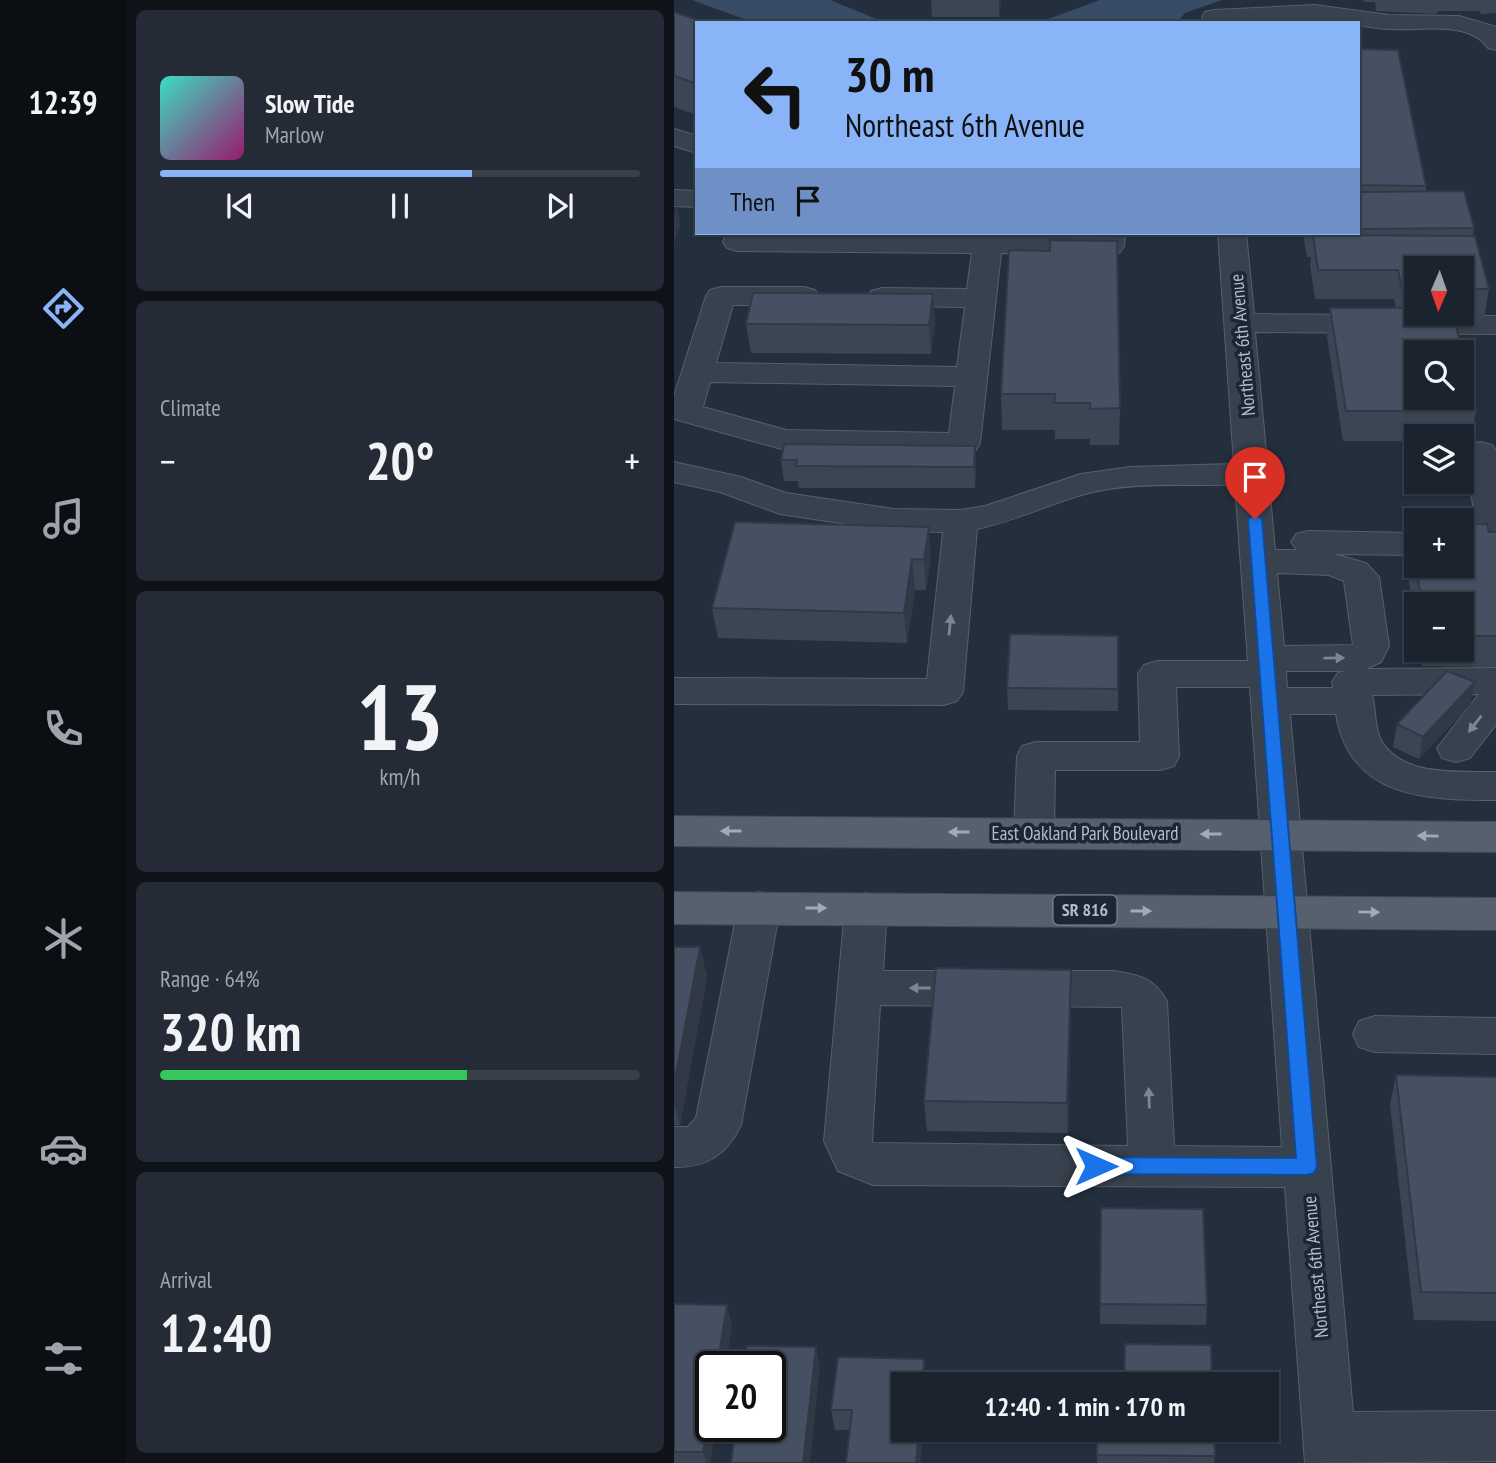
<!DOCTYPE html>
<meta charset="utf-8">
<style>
body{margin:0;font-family:"PT Sans Narrow",sans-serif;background:#242b36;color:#f1f3f6;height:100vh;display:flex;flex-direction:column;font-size:26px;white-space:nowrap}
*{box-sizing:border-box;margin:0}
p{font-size:23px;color:#a0a4aa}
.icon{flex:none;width:38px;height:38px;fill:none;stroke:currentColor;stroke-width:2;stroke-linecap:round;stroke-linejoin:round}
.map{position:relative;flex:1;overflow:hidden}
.details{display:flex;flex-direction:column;gap:10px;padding:10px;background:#0f1319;width:548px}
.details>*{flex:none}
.top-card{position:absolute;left:21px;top:21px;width:665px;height:214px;border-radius:0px;box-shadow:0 2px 5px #0004,0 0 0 2px #39404a;background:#8ab4f8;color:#111;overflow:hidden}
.needle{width:46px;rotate:182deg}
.tools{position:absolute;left:730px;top:256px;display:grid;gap:14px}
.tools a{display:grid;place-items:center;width:70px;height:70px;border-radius:0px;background:#1b232e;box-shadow:0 2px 5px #0004,0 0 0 2px #39404a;font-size:35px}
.speed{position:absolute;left:21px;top:1351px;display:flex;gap:14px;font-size:35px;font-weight:700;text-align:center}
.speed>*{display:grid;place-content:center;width:91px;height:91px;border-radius:50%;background:#1b232e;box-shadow:0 2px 5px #0004,0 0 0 2px #39404a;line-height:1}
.speed .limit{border:4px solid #111;border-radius:10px;background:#fff;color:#111}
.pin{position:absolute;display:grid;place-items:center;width:60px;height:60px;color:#fff;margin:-72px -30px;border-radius:50% 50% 50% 0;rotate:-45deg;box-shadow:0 0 7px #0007}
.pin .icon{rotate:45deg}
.me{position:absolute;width:77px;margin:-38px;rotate:90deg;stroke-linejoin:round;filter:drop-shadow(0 0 5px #0008)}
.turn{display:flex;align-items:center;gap:24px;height:147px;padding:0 35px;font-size:32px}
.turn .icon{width:91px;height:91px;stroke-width:2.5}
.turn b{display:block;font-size:49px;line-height:60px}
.then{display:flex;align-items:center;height:66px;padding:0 35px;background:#0003;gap:14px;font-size:26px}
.big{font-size:52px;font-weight:600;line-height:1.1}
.details .card{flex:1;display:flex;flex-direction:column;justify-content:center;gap:10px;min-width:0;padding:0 24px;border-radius:10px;background:#242b36}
.details .dial{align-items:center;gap:0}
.dial b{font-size:91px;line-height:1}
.song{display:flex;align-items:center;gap:21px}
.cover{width:84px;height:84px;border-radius:10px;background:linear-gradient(135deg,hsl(170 70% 55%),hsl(320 70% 35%))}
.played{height:7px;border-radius:4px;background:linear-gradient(90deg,#8ab4f8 65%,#39404a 65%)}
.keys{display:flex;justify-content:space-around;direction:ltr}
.heat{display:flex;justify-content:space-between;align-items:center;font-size:38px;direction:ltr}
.charge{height:10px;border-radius:5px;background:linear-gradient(90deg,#34c759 64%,#39404a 0)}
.trip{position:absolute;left:217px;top:1372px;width:388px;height:70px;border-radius:0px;background:#1b232e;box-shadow:0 2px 5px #0004,0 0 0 2px #39404a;font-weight:600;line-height:70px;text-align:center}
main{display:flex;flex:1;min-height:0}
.tab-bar{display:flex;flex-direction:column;width:126px;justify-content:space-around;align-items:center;background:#0b0e12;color:#a0a4aa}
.tab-bar .icon{width:49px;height:49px}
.tab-bar .selected{color:#8ab4f8}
.tab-bar b{font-size:32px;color:#f1f3f6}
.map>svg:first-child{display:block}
</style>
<main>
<nav class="tab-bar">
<b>12:39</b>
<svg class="icon selected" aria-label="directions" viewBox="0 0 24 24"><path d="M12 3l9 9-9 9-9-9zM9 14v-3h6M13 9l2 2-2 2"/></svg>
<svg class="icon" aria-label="music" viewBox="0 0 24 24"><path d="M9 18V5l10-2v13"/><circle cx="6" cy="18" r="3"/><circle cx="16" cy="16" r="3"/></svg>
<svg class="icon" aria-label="phone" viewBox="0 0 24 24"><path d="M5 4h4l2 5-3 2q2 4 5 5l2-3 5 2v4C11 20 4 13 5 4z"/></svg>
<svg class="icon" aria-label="climate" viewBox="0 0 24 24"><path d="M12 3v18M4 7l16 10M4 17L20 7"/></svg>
<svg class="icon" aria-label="car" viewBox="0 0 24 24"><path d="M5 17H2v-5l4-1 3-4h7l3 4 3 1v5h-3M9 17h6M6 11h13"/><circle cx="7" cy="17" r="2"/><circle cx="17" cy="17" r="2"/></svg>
<svg class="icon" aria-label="filters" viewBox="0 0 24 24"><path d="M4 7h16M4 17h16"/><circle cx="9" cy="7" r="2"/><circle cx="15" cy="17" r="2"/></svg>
</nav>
<section class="details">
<div class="card">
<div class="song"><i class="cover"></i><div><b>Slow Tide</b><p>Marlow</p></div></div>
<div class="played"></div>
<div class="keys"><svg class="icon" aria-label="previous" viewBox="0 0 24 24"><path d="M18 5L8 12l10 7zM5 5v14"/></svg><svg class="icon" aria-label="pause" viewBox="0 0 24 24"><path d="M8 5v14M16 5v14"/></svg><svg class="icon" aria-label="next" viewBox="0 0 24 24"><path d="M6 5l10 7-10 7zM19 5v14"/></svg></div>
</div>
<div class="card"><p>Climate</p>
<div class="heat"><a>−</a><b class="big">20°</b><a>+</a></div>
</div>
<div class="card dial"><b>13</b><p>km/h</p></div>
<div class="card"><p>Range · 64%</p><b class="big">320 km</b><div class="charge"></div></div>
<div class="card"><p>Arrival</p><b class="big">12:40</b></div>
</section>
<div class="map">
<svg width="823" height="1463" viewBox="0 0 823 1463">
<rect width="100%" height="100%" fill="#242f3e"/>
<path fill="#394c67" d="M18,0H156L205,20L234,23H81Z
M426,0H548L511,13L503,23H344L374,19Z"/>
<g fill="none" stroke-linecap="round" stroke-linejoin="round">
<g stroke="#565f6c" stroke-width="2">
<path id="minor" d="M641,5L715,15L785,16L823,27V50L814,48C795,20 747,31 717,29C706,29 695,27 684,25V23L641,19L534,23L528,17L531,12L540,10Z
M0,129L23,136V153L0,146Z
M0,190L23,191V207L0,206Z
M52,233L422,237L423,233H451L450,246L446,252L436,255L327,253L306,443L302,450L290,453L111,450L0,419V396L32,296L36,290L47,287H130L141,290L145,296L141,302L130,305H59L42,363L283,367L291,307L208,306L197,303L193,297L197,291L208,288L293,289L298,253L63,251L53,248L49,242ZM36,382L281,386L275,433L112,430L29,407Z
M544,233H572L580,314L823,316V334L581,332L601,550H623L617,542L622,534L634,531L742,533V555L660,554L692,563L705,577L715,646L707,662L692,669L823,668V723L796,758L782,762L768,758L763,748L805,694L698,695C702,708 700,724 706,738C726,778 785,771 823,772V800C753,800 676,799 662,714H616L679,1412L823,1411V1461L631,1463L611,1187L199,1185L164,1171L150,1141L171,909L177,898L192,893L207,898L213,909L209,971H440C465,975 481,978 493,1002L500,1146L608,1147L576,687H502L505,756L500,766L486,770H381L380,833L374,844L360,848L346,844L340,833L343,756L348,746L362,742H466L464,674L470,665L483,661H574L561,485C513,486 458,481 411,494C375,504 341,521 303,529L289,692L283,701L270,705L0,704V678L253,679L269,532L220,531L106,514L46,492L0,482V462L67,477L112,493L220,509L287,510L311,506L407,474L456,467L560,464ZM603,573L655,575L670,581L679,645L610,646ZM612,671H671L664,673L658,682L659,688H613ZM206,1005L448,1007L454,1146L198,1143Z
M806,442L818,445L823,452V547L788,556V534L803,528L790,452L794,445Z
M85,892L100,897L106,908L67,1125C53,1154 33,1168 0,1167V1127H14L22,1118L64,908L70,897Z
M701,1016L823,1018V1054L701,1052L685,1047L679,1034L685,1021Z"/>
</g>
<g stroke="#414a57" stroke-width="2">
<path id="major" d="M0,816L823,822V852L0,846Z
M0,892L823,898V930L0,924Z"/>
</g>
<use href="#minor" fill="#38414e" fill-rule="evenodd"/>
<use href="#major" fill="#56606e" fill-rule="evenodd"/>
</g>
<path fill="#3b4654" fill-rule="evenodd" d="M257,0H327L325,17H258Z
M689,0H823V13L807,14L806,11H764L763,14L702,11L701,2H690Z
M0,12L23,23V115L0,107Z
M684,49L752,186V191L800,228L799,236L815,289L810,318H781L802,411L797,441H788V436H742V441H669L653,337L656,308H722L720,299H641L636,264L637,257H633L629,233H684ZM742,268H788V313H742Z
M335,250L446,408L445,445H416V439H381V430H328L327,394Z
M259,294L261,324L257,354L77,353L72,324Z
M301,446L302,467L301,488H125L124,481H110L107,460Z
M61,522L257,557L252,590H241L233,643L44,638L38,608Z
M735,524L823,532V667L748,666L745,649H788V604H742V630L731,554Z
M444,636V711L334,710L333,688Z
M797,704L745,759L719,747L723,724Z
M0,947H26L33,977L6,1125H0Z
M397,1000L394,1133L253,1131L250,1101Z
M722,1075L823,1077V1321L740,1320L716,1105Z
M427,1208L533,1305L532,1325L426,1324Z
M0,1304L58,1325L51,1367H37L42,1426L36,1463H0Z
M164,1357L250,1359L252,1384H229V1430H249L246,1463H172L176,1430H161L157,1410Z
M423,1430L541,1456L540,1463H423Z"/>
<path fill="#303945" d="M325,0H327L325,17Z
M3,205L6,225L0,246V214Z
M259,294L261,324L257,354L255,325Z
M301,446L302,467L301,488L300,467Z
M255,527L257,557L252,590L250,560Z
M238,559L241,590L233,643L230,613Z
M801,682L797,704L745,759L749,737Z
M26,947L33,977L6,1125L0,1104V1085Z
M397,970V1000L394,1133L393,1103Z
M53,1305L58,1325L51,1367H43Z
M142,1347L146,1367L136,1463H129Z
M250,1359L252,1384H248Z
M37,1404V1426H42L36,1463H32L29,1452Z
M245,1430H249L246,1463H242Z"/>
<path fill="#455162" stroke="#303945" stroke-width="2" fill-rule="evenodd" d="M0,12L32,23H23V84L0,76Z
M684,49L724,50L752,186L684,185Z
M790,191L800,228L684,229V192Z
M639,235L801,236L815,289H788V268H742V289H728L724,270H644Z
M376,240L443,241L446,408L416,409V403H380L381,394H327L335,250L376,251Z
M79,293L259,294L255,325L72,324Z
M656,308H742V313H779L802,411H672ZM742,352H788V397H742Z
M110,444L301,446L300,467L122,466L123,460H107Z
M61,522L255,527L250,560L238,559L230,613L38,608Z
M735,524H742V565H788V524H813L815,532H823V636H788V604H748Z
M336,634L444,636V689L333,688Z
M773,671L801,682L749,737L723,724Z
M0,947H26L0,1085Z
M262,968L397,970L393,1103L250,1101Z
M722,1075L823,1077V1293L747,1292Z
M427,1208L529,1209L533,1305L426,1304Z
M0,1304L53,1305L43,1367H37V1404L29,1452H0Z
M451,1344L537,1345L538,1384H450Z
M73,1346L142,1347L129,1463H57L62,1426H96V1367H70Z
M164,1357L250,1359L248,1384H229V1430H245L242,1463H172L178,1410H157Z
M423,1430H540L541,1456L423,1455Z"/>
<defs><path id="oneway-solid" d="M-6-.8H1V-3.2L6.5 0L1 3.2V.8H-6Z" transform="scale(1.75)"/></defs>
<g fill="#7c8592">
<use href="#oneway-solid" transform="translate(276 625) rotate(-84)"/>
<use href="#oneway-solid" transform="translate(660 658) rotate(-1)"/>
<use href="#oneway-solid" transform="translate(801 724) rotate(128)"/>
<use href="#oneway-solid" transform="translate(246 988) rotate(-180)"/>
<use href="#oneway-solid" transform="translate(475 1098) rotate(-92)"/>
</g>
<g fill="#a1aab7">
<use href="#oneway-solid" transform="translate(57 831) rotate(-180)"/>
<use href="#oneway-solid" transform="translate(285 832) rotate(-180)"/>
<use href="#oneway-solid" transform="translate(537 834) rotate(-180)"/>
<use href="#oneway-solid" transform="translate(754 836) rotate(-179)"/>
<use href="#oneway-solid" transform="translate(142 908)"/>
<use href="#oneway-solid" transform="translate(467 911)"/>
<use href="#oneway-solid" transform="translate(695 912) rotate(1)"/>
</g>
<path fill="#1a73e8" stroke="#114b97" stroke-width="2" d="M581,514L588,519L643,1167L640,1173L633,1175L422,1174L415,1171L412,1166L415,1160L422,1157L622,1158L574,519Z"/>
<g text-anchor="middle" stroke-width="7" stroke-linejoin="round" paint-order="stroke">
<rect fill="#1d2633" stroke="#878f9c" stroke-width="2" x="379.5" y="895.5" width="63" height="29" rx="5"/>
<g font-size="18" font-weight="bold" fill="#b4bcc9">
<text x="411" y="916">SR 816</text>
</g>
<g font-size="19" fill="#b4bcc9" stroke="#1d2633">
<text transform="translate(568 345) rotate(-95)" y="7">Northeast 6th Avenue</text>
<text x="411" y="840">East Oakland Park Boulevard</text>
<text transform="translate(641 1267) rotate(-95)" y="7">Northeast 6th Avenue</text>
</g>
</g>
</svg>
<div class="tools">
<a><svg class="needle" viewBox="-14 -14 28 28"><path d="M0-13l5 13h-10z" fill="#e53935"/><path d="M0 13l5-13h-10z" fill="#a0a4aa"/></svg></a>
<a><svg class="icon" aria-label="search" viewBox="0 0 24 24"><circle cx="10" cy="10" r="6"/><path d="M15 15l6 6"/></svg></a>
<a><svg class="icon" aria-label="layers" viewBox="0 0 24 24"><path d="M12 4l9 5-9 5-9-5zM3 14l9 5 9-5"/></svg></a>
<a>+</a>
<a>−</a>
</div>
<div class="speed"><div class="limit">20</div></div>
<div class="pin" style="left:581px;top:519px;background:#d93025"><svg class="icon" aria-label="arrive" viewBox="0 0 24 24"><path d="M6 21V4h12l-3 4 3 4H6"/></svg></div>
<svg class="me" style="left:422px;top:1166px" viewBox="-20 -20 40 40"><path d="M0-17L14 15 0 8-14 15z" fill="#1a73e8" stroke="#fff" stroke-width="4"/></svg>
<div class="trip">12:40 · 1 min · 170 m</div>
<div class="top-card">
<div class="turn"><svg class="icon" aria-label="left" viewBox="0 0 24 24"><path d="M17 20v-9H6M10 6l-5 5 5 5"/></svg><div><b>30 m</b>Northeast 6th Avenue</div></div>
<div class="then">Then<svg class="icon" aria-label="arrive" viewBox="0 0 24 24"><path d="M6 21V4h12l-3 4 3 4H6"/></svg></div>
</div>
</div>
</main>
